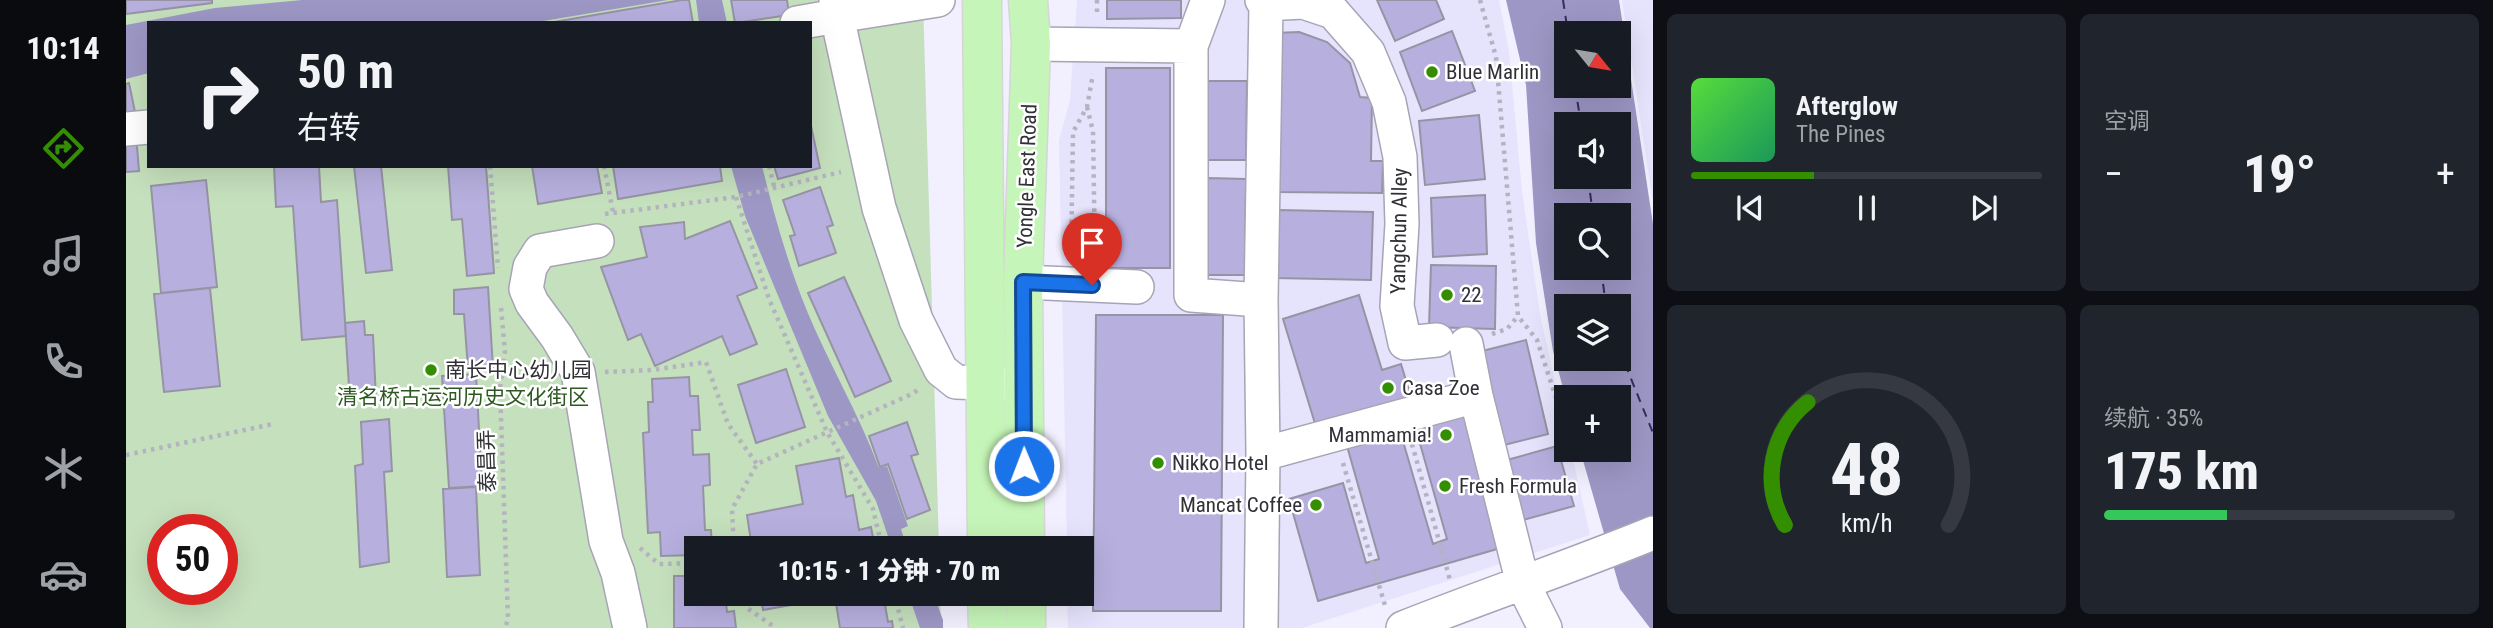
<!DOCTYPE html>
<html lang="zh">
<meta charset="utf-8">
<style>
body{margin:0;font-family:"Roboto Condensed","Noto Sans SC",sans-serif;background:#20242c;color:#f1f3f6;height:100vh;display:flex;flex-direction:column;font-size:26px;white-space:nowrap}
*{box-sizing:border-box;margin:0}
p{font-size:23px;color:#9ea1a6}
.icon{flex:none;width:38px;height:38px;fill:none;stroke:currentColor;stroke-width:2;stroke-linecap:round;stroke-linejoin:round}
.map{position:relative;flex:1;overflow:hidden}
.panel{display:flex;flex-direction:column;gap:14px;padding:14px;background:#0d0f14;width:840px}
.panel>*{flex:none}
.hud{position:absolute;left:21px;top:21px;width:665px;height:147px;border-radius:0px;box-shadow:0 7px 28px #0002;background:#171b24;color:#f1f3f6;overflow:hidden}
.needle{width:46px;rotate:120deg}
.tools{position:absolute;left:1428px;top:21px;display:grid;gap:14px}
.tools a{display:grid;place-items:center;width:77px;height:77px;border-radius:0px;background:#171b24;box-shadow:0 7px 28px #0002;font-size:35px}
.speed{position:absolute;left:21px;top:514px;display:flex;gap:14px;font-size:35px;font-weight:700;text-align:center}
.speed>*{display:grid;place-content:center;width:91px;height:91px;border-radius:50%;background:#171b24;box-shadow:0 7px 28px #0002;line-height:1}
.speed .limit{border:10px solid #d22;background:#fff;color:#111}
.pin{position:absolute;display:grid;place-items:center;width:60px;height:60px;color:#fff;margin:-72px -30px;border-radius:50% 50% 50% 0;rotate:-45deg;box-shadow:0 0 7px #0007}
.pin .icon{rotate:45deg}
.me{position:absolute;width:77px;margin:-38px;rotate:359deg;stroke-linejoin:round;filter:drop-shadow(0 0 5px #0008)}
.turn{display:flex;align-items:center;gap:24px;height:147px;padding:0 35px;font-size:32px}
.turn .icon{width:91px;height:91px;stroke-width:2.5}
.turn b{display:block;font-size:49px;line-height:60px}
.big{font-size:52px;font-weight:800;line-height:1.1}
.panel .card{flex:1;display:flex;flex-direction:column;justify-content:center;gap:10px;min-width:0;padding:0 24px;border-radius:10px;background:#20242c}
.panel .dial{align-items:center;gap:0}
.dial svg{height:182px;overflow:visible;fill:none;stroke:#363941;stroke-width:7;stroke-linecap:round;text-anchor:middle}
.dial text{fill:#f1f3f6;stroke:none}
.song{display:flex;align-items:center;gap:21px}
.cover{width:84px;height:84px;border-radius:10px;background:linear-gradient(135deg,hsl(110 70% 55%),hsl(150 70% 35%))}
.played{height:7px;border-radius:4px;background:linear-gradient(90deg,#338e00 35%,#363941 35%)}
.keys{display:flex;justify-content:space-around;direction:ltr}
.heat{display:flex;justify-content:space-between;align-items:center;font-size:38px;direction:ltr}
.charge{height:10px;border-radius:5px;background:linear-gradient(90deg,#34c759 35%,#363941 0)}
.panel .tiles{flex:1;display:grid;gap:14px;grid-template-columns:repeat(2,1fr)}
.trip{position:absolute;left:558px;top:536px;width:410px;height:70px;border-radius:0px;background:#171b24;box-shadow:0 7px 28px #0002;font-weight:800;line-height:70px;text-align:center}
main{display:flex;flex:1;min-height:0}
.dock{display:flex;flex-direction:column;width:126px;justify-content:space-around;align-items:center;background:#090b0e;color:#9ea1a6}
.dock .icon{width:49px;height:49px}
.dock .on{color:#338e00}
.dock b{font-size:32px;color:#f1f3f6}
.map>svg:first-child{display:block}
</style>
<main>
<nav class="dock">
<b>10:14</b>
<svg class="icon on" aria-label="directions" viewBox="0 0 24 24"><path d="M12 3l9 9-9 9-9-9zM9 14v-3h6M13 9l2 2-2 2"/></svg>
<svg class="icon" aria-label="music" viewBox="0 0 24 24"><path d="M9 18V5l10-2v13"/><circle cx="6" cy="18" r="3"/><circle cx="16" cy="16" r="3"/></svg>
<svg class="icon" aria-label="phone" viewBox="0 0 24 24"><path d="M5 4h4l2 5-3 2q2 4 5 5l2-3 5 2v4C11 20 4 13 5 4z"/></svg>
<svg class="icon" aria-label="climate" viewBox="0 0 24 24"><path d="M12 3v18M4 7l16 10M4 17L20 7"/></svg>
<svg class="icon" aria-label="car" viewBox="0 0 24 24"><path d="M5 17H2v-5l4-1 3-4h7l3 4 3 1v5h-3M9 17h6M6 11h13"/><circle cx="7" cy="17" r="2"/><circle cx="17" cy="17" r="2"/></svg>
</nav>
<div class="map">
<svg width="1527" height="628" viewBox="0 0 1527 628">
<rect width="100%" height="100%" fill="#f2f0ff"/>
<path fill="#e6e3fd" d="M951,0H1373L1383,51L1396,191L1414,314L1440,431V450H1445L1464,535L1176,628H942L941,593H956V548H941L933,140L944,100Z
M1496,0H1527V203Z"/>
<path fill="#c5e0bd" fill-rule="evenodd" d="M0,0H797L813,548H570V593H814L815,628H0ZM23,23H684V166H23ZM37,530H96V590H37Z"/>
<path fill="#9d97c5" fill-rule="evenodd" d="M176,0H542L406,23H23V73L0,79V25L89,8Z
M570,0H596L601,23H573Z
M1380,0H1493L1527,224V628H1524L1494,589L1454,450H1493V397H1440V399L1427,351L1410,243L1400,85ZM1440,33H1493V86H1440ZM1440,124H1493V177H1440ZM1440,215H1493V268H1440ZM1440,306H1493V359H1440Z
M605,166H636C648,215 662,264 681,311C703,364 733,414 753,468L761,466L782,526L775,529L781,548H766L750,501L702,416L619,216Z
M782,593H807L817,620V628H794Z"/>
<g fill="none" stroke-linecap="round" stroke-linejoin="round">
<path stroke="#392b64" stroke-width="2" stroke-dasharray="9 7" stroke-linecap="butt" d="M1437,0L1442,33
M1449,86L1455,124
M1462,177L1467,215
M1475,268L1480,306
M1493,349L1527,433"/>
</g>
<path fill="#b7b0df" stroke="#9694a4" stroke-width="2" d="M0,0H86V3L0,14Z
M556,0H563L567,23H422Z
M605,0H661L663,15L609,23Z
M981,0H1055V18L981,19Z
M1251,0H1310L1318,19L1269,41Z
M1326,31L1349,91L1296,111L1274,52Z
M1173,32L1201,42L1224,63L1234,97L1246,98L1245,161H1257L1256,193L1150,192L1149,33Z
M980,68H1044V268H980Z
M1075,81H1121L1120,160H1074Z
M3,83L9,112L0,114V84Z
M1353,115L1359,179L1299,185L1293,121Z
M684,121L694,168L652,179L648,166H684Z
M10,134L13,171L0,172V136Z
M148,166H193L195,202L211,200L220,336L176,340L167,206L150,207Z
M228,166H255L266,270L240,273Z
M322,166H360L368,273L341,276L336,219L326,220Z
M406,166H471L476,193L412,204Z
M487,166H594L596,181L492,199Z
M1081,178L1120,179L1119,275H1080Z
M80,180L91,287L35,293L25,186Z
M694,187L707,225L701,227L710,253L673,266L664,236L669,235L657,200Z
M1359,195L1361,254L1307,257L1305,198Z
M1152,210L1247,212L1245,280L1150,278Z
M604,221L631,288L611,296L631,344L604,355L596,336L529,366L515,334L502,340L475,267L521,257L514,227L558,222L559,239Z
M1305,265L1370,266L1369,329L1303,327Z
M718,277L765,381L729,397L682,293Z
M362,287L367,368L342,369L338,314H328V290Z
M84,288L94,386L38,392L28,294Z
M1233,295L1256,370L1275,364L1286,400L1191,430L1157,319Z
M970,315H1097L1095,611H967Z
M238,321L239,335H247L250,399L224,402L219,323Z
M1400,340L1422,434L1378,445L1356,351Z
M660,369L679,427L630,443L612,385Z
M350,374L356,486L323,488L316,376Z
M563,377L564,396H572L574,430H566L567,455L583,454L584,485L577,486L579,530H585L586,548H570V555L535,556L534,532L522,533L517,433L523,432L522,402H527L526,379Z
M1340,412L1378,547L1192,601L1163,499L1217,483L1240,563L1253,559L1221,446L1274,431L1307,544L1321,539L1289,426Z
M263,419L266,471L258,472L263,562L234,567L229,466L237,464L235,422Z
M781,422L792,454L785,456L804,510L781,519L762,464L754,467L743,436Z
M1431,446L1448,506L1397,520L1381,460Z
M713,458L720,497L727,495L733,530L745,527L749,548H626L621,515L677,504L670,466Z
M350,487L354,575L321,577L317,489Z
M548,576H570V593H599L601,612L608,611L610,628H548Z
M634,593H757L762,622L766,621L767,628H714L709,597L637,610Z"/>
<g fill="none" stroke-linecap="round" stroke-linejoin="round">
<g stroke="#a6a4b5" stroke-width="36">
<path id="minor" d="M812,0L711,16L753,208L790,320L815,370L830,382L885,384
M1136,0L1140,4L1177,2L1207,12L1242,52L1263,102L1274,157L1276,224L1271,306L1279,343L1311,340
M671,23L711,16L710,0
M905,44L1065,46L1082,0
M1065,46V295L1135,300
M0,129L23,127
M471,241L414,251L404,267L400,289L406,303L431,337L452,372L480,541L492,573L504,628
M897,282L1011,287
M1340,344L1350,396L1397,584L1419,628
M1137,454L1350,396
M1135,628L1137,454L1135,300L1140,4
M1277,628C1360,595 1444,567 1527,533"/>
</g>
<g stroke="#d6d6d7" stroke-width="41">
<path id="major" d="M856,0L861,548
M899,548L897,282L905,44L902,0
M861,593L862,628
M900,593V628"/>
</g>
<path stroke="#b4b3bf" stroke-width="4.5" stroke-dasharray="3.5 5" stroke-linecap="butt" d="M971,0V17
M1354,0L1370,57L1392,316L1411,340L1440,428
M961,107L967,131L969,259
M364,166L372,268
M478,166L487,212
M643,166L648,186
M610,197L643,299L701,432L747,509L756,548
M479,214L610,197L715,172
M945,257L947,132L961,107L967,74
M375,308L379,352L374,388L382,619L379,628
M1366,334L1381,329L1392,316
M479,372L526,370L580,362L602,424L631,464
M1286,444L1324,580
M1447,450L1449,454
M0,455L147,424
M1217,463L1260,609
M514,548L533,564L570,563
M608,548L606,509L631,464L788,393L795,387
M617,593L621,608L650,628
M768,593L777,628"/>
<use href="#minor" stroke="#fff" stroke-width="33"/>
<use href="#major" stroke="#c5f5b8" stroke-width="38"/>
</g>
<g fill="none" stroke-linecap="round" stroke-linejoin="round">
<g stroke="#114b97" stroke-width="18">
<path id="route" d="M898,466L897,282L966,285"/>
</g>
<use href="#route" stroke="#1a73e8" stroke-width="12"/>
</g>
<g fill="#338e00" stroke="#fff" stroke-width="2.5">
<circle cx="1306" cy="72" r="7"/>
<circle cx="1321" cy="295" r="7"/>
<circle cx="305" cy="370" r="7"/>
<circle cx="1262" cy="388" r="7"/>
<circle cx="1320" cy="435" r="7"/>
<circle cx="1032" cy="463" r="7"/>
<circle cx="1319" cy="486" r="7"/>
<circle cx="1190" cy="505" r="7"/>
</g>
<g text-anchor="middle" stroke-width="5" stroke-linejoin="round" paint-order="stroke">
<g font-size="21" fill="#313037" stroke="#fff" text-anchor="start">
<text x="1320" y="79">Blue Marlin</text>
<text x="1335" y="302">22</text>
<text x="319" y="377">南长中心幼儿园</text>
<text x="1276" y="395">Casa Zoe</text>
<text x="1306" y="442" text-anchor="end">Mammamia!</text>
<text x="1046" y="470">Nikko Hotel</text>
<text x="1333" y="493">Fresh Formula</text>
<text x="1176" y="512" text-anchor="end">Mancat Coffee</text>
</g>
<g font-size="21" fill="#313037" stroke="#fff">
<text transform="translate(901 176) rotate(-88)" y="7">Yongle East Road</text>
<text transform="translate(1273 231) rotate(-89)" y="7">Yangchun Alley</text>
<text transform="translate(361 461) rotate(-92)" y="7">泰昌弄</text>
</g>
<g font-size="21" fill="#2e5821" stroke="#fff">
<text x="337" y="404">清名桥古运河历史文化街区</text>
</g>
</g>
</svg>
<div class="tools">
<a><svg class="needle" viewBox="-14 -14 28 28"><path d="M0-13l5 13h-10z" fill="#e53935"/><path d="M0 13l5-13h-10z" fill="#9ea1a6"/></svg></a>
<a><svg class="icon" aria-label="sound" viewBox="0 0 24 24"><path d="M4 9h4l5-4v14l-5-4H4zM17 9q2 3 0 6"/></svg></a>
<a><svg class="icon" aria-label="search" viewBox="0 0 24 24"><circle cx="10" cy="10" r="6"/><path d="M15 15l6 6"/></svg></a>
<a><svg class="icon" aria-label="layers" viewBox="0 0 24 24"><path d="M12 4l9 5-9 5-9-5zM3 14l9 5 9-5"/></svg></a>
<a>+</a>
</div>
<div class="speed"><div class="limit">50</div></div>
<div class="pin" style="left:966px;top:285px;background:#d93025"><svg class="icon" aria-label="arrive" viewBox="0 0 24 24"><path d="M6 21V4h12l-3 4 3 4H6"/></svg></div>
<svg class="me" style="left:898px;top:466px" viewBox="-20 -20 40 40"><circle r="17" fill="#1a73e8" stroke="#fff" stroke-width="3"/><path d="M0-11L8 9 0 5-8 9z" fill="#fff"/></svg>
<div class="trip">10:15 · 1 分钟 · 70 m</div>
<div class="hud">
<div class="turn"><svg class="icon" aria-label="right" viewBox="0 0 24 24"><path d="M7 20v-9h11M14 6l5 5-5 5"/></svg><div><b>50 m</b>右转</div></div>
</div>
</div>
<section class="panel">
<div class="tiles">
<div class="card">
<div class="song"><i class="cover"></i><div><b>Afterglow</b><p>The Pines</p></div></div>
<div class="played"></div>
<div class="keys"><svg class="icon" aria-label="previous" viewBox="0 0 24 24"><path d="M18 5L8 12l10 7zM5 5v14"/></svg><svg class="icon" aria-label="pause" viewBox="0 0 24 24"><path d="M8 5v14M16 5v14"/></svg><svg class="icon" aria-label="next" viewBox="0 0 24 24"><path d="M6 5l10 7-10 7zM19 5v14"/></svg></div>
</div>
<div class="card"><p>空调</p>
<div class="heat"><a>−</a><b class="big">19°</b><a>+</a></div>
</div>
<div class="card dial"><svg viewBox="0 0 100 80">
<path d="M14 69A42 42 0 1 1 86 69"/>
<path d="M14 69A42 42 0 0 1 24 15" stroke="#338e00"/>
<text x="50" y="56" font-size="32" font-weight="700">48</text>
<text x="50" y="72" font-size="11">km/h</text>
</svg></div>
<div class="card"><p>续航 · 35%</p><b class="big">175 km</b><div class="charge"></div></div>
</div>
</section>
</main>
